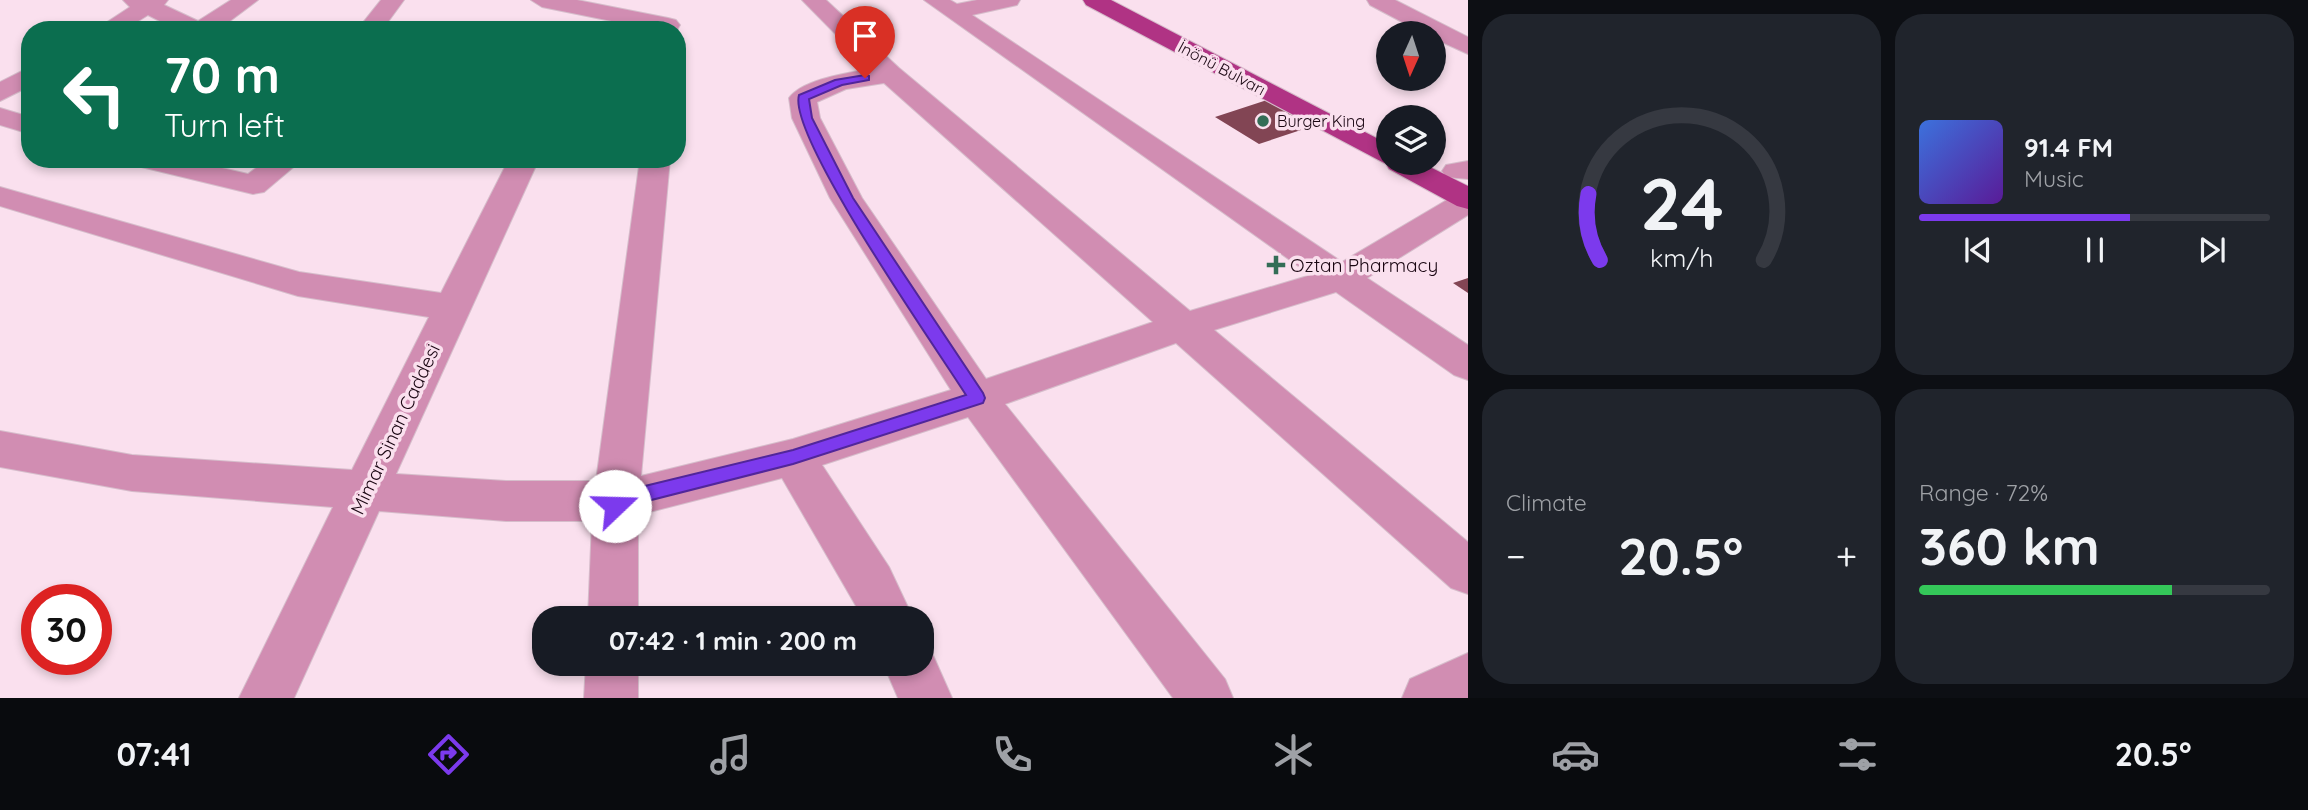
<!DOCTYPE html>
<meta charset="utf-8">
<style>
body{margin:0;font-family:Quicksand,sans-serif;background:#20242c;color:#f1f3f6;height:100vh;display:flex;flex-direction:column;font-size:26px;white-space:nowrap}
*{box-sizing:border-box;margin:0}
p{font-size:23px;color:#9ea1a6}
.icon{flex:none;width:38px;height:38px;fill:none;stroke:currentColor;stroke-width:2;stroke-linecap:round;stroke-linejoin:round}
.map{position:relative;flex:1;overflow:hidden}
.side{display:flex;flex-direction:column;gap:14px;padding:14px;background:#0d0f14;width:840px}
.side>*{flex:none}
.guide{position:absolute;left:21px;top:21px;width:665px;height:147px;border-radius:28px;box-shadow:0 4px 10px #0003;background:#0b6e4f;color:#fff;overflow:hidden}
.needle{width:46px;rotate:183deg}
.buttons{position:absolute;left:1376px;top:21px;display:grid;gap:14px}
.buttons a{display:grid;place-items:center;width:70px;height:70px;border-radius:50%;background:#171b24;box-shadow:0 4px 10px #0003;font-size:35px}
.speed{position:absolute;left:21px;top:584px;display:flex;gap:14px;font-size:35px;font-weight:700;text-align:center}
.speed>*{display:grid;place-content:center;width:91px;height:91px;border-radius:50%;background:#171b24;box-shadow:0 4px 10px #0003;line-height:1}
.speed .limit{border:10px solid #d22;background:#fff;color:#111}
.pin{position:absolute;display:grid;place-items:center;width:60px;height:60px;color:#fff;margin:-72px -30px;border-radius:50% 50% 50% 0;rotate:-45deg;box-shadow:0 0 7px #0007}
.pin .icon{rotate:45deg}
.me{position:absolute;width:77px;margin:-38px;rotate:69deg;stroke-linejoin:round;filter:drop-shadow(0 0 5px #0008)}
.turn{display:flex;align-items:center;gap:24px;height:147px;padding:0 28px;font-size:32px}
.turn .icon{width:91px;height:91px;stroke-width:2.5}
.turn b{display:block;font-size:49px;line-height:60px}
.big{font-size:52px;font-weight:700;line-height:1.1}
.side .tile{flex:1;display:flex;flex-direction:column;justify-content:center;gap:10px;min-width:0;padding:0 24px;border-radius:28px;background:#20242c}
.side .dial{align-items:center;gap:0}
.dial svg{height:182px;overflow:visible;fill:none;stroke:#363941;stroke-width:7;stroke-linecap:round;text-anchor:middle}
.dial text{fill:#f1f3f6;stroke:none}
.song{display:flex;align-items:center;gap:21px}
.cover{width:84px;height:84px;border-radius:10px;background:linear-gradient(135deg,hsl(220 70% 55%),hsl(270 70% 35%))}
.played{height:7px;border-radius:4px;background:linear-gradient(90deg,#7c3aed 60%,#363941 60%)}
.keys{display:flex;justify-content:space-around;direction:ltr}
.heat{display:flex;justify-content:space-between;align-items:center;font-size:38px;direction:ltr}
.charge{height:10px;border-radius:5px;background:linear-gradient(90deg,#34c759 72%,#363941 0)}
.side .tiles{flex:1;display:grid;gap:14px;grid-template-columns:repeat(2,1fr)}
.trip{position:absolute;left:532px;top:606px;width:402px;height:70px;border-radius:28px;background:#171b24;box-shadow:0 4px 10px #0003;font-weight:700;line-height:70px;text-align:center}
.tab-bar{display:flex;height:112px;justify-content:space-around;align-items:center;background:#090b0e;color:#9ea1a6}
.tab-bar .icon{width:49px;height:49px}
.tab-bar .active{color:#7c3aed}
.tab-bar b{font-size:32px;color:#f1f3f6}
main{display:flex;flex:1;min-height:0}
.map>svg:first-child{display:block}
</style>
<main>
<div class="map">
<svg width="1468" height="698" viewBox="0 0 1468 698">
<rect width="100%" height="100%" fill="#fae0ee"/>
<path fill="#824554" d="M1267,100L1313,126L1259,144L1215,117Z
M1468,278V293L1453,283Z"/>
<g fill="none" stroke-linecap="round" stroke-linejoin="round">
<g stroke="#d6bdcb" stroke-width="2">
<path id="minor" d="M123,0H168L164,5L198,21L231,0H258L218,30H177L148,15L124,30H95L130,7Z
M381,0H404L382,30H357Z
M531,0H577L668,18L676,20L680,25L677,30H656L542,7Z
M802,0H826L899,68L1190,311L1311,275L924,0H950L957,4L977,0H1020L1017,5L972,15L1342,262L1457,194L1468,191V215L1367,278L1468,345V380L1454,375L1336,292L1214,330L1468,542V594L1451,588L1176,343L1005,404L1225,679L1233,698H1173L968,417L822,465L889,567L913,618H863L782,478L638,515V618H588L592,521H506L379,511L294,698H239L333,507L132,491L0,467V431L132,455L352,470L429,317L298,296L0,206V187L299,272L441,293L509,159H539L396,474L506,481H596L640,159H670L641,476L793,439L951,390L830,198L792,118L789,98C803,79 848,73 870,69ZM884,83L1153,322L986,379L862,198L820,118L817,102L846,89Z
M1367,0H1395L1468,37V54L1433,38V33H1423L1370,5Z
M30,67V86L0,101V82Z
M0,108L30,117V134L0,125Z
M129,159H183L248,174L268,159H303L264,192L253,194L133,165Z
M1468,161V179L1446,177L1442,171L1446,165Z
M922,642L928,644L952,698H898L883,663H922Z
M1468,653V698H1402L1410,679Z
M586,663H638V698H584Z"/>
</g>
<g stroke="#d6bdcb" stroke-width="2">
<path id="major" d="M1083,0H1111L1388,144V163H1422L1468,186V209L1457,206L1389,169L1386,164L1086,5Z"/>
</g>
<use href="#minor" fill="#d18db2" fill-rule="evenodd"/>
<use href="#major" fill="#b03384" fill-rule="evenodd"/>
</g>
<path fill="#7c3aed" stroke="#51269a" stroke-width="2" d="M865,75L869,76V80L842,85L809,99L812,118L853,198L983,393L985,398L983,403L793,464L624,507L615,514L608,511L606,506L609,495L616,493L793,450L966,395C937,349 787,136 799,95L835,80Z"/>
<g fill="#336d56" stroke="#fae0ee" stroke-width="2.5">
<circle cx="1263" cy="121" r="7"/>
<path d="M1272.5 254.5h7v7h7v7h-7v7h-7v-7h-7v-7h7z"/>
</g>
<g text-anchor="middle" stroke-width="7" stroke-linejoin="round" paint-order="stroke">
<g font-size="16" fill="#190511" stroke="#fae0ee">
<text transform="translate(1222 68) rotate(28)" y="6">İnönü Bulvarı</text>
</g>
<g font-size="16" fill="#190511" stroke="#fae0ee" text-anchor="start">
<text x="1277" y="127">Burger King</text>
</g>
<g font-size="19" fill="#190511" stroke="#fae0ee" text-anchor="start">
<text x="1290" y="272">Oztan Pharmacy</text>
</g>
<g font-size="19" fill="#190511" stroke="#fae0ee">
<text transform="translate(395 429) rotate(-65)" y="7">Mimar Sinan Caddesi</text>
</g>
</g>
</svg>
<div class="buttons">
<a><svg class="needle" viewBox="-14 -14 28 28"><path d="M0-13l5 13h-10z" fill="#e53935"/><path d="M0 13l5-13h-10z" fill="#9ea1a6"/></svg></a>
<a><svg class="icon" aria-label="layers" viewBox="0 0 24 24"><path d="M12 4l9 5-9 5-9-5zM3 14l9 5 9-5"/></svg></a>
</div>
<div class="speed"><div class="limit">30</div></div>
<div class="pin" style="left:865px;top:78px;background:#d93025"><svg class="icon" aria-label="arrive" viewBox="0 0 24 24"><path d="M6 21V4h12l-3 4 3 4H6"/></svg></div>
<svg class="me" style="left:615px;top:506px" viewBox="-20 -20 40 40"><circle r="19" fill="#fff"/><path d="M0-13L10 11 0 6-10 11z" fill="#7c3aed"/></svg>
<div class="trip">07:42 · 1 min · 200 m</div>
<div class="guide">
<div class="turn"><svg class="icon" aria-label="left" viewBox="0 0 24 24"><path d="M17 20v-9H6M10 6l-5 5 5 5"/></svg><div><b>70 m</b>Turn left</div></div>
</div>
</div>
<section class="side">
<div class="tiles">
<div class="tile dial"><svg viewBox="0 0 100 80">
<path d="M14 69A42 42 0 1 1 86 69"/>
<path d="M14 69A42 42 0 0 1 9 40" stroke="#7c3aed"/>
<text x="50" y="56" font-size="32" font-weight="700">24</text>
<text x="50" y="72" font-size="11">km/h</text>
</svg></div>
<div class="tile">
<div class="song"><i class="cover"></i><div><b>91.4 FM</b><p>Music</p></div></div>
<div class="played"></div>
<div class="keys"><svg class="icon" aria-label="previous" viewBox="0 0 24 24"><path d="M18 5L8 12l10 7zM5 5v14"/></svg><svg class="icon" aria-label="pause" viewBox="0 0 24 24"><path d="M8 5v14M16 5v14"/></svg><svg class="icon" aria-label="next" viewBox="0 0 24 24"><path d="M6 5l10 7-10 7zM19 5v14"/></svg></div>
</div>
<div class="tile"><p>Climate</p>
<div class="heat"><a>−</a><b class="big">20.5°</b><a>+</a></div>
</div>
<div class="tile"><p>Range · 72%</p><b class="big">360 km</b><div class="charge"></div></div>
</div>
</section>
</main>
<nav class="tab-bar">
<b>07:41</b>
<svg class="icon active" aria-label="directions" viewBox="0 0 24 24"><path d="M12 3l9 9-9 9-9-9zM9 14v-3h6M13 9l2 2-2 2"/></svg>
<svg class="icon" aria-label="music" viewBox="0 0 24 24"><path d="M9 18V5l10-2v13"/><circle cx="6" cy="18" r="3"/><circle cx="16" cy="16" r="3"/></svg>
<svg class="icon" aria-label="phone" viewBox="0 0 24 24"><path d="M5 4h4l2 5-3 2q2 4 5 5l2-3 5 2v4C11 20 4 13 5 4z"/></svg>
<svg class="icon" aria-label="climate" viewBox="0 0 24 24"><path d="M12 3v18M4 7l16 10M4 17L20 7"/></svg>
<svg class="icon" aria-label="car" viewBox="0 0 24 24"><path d="M5 17H2v-5l4-1 3-4h7l3 4 3 1v5h-3M9 17h6M6 11h13"/><circle cx="7" cy="17" r="2"/><circle cx="17" cy="17" r="2"/></svg>
<svg class="icon" aria-label="filters" viewBox="0 0 24 24"><path d="M4 7h16M4 17h16"/><circle cx="9" cy="7" r="2"/><circle cx="15" cy="17" r="2"/></svg>
<b>20.5°</b>
</nav>
